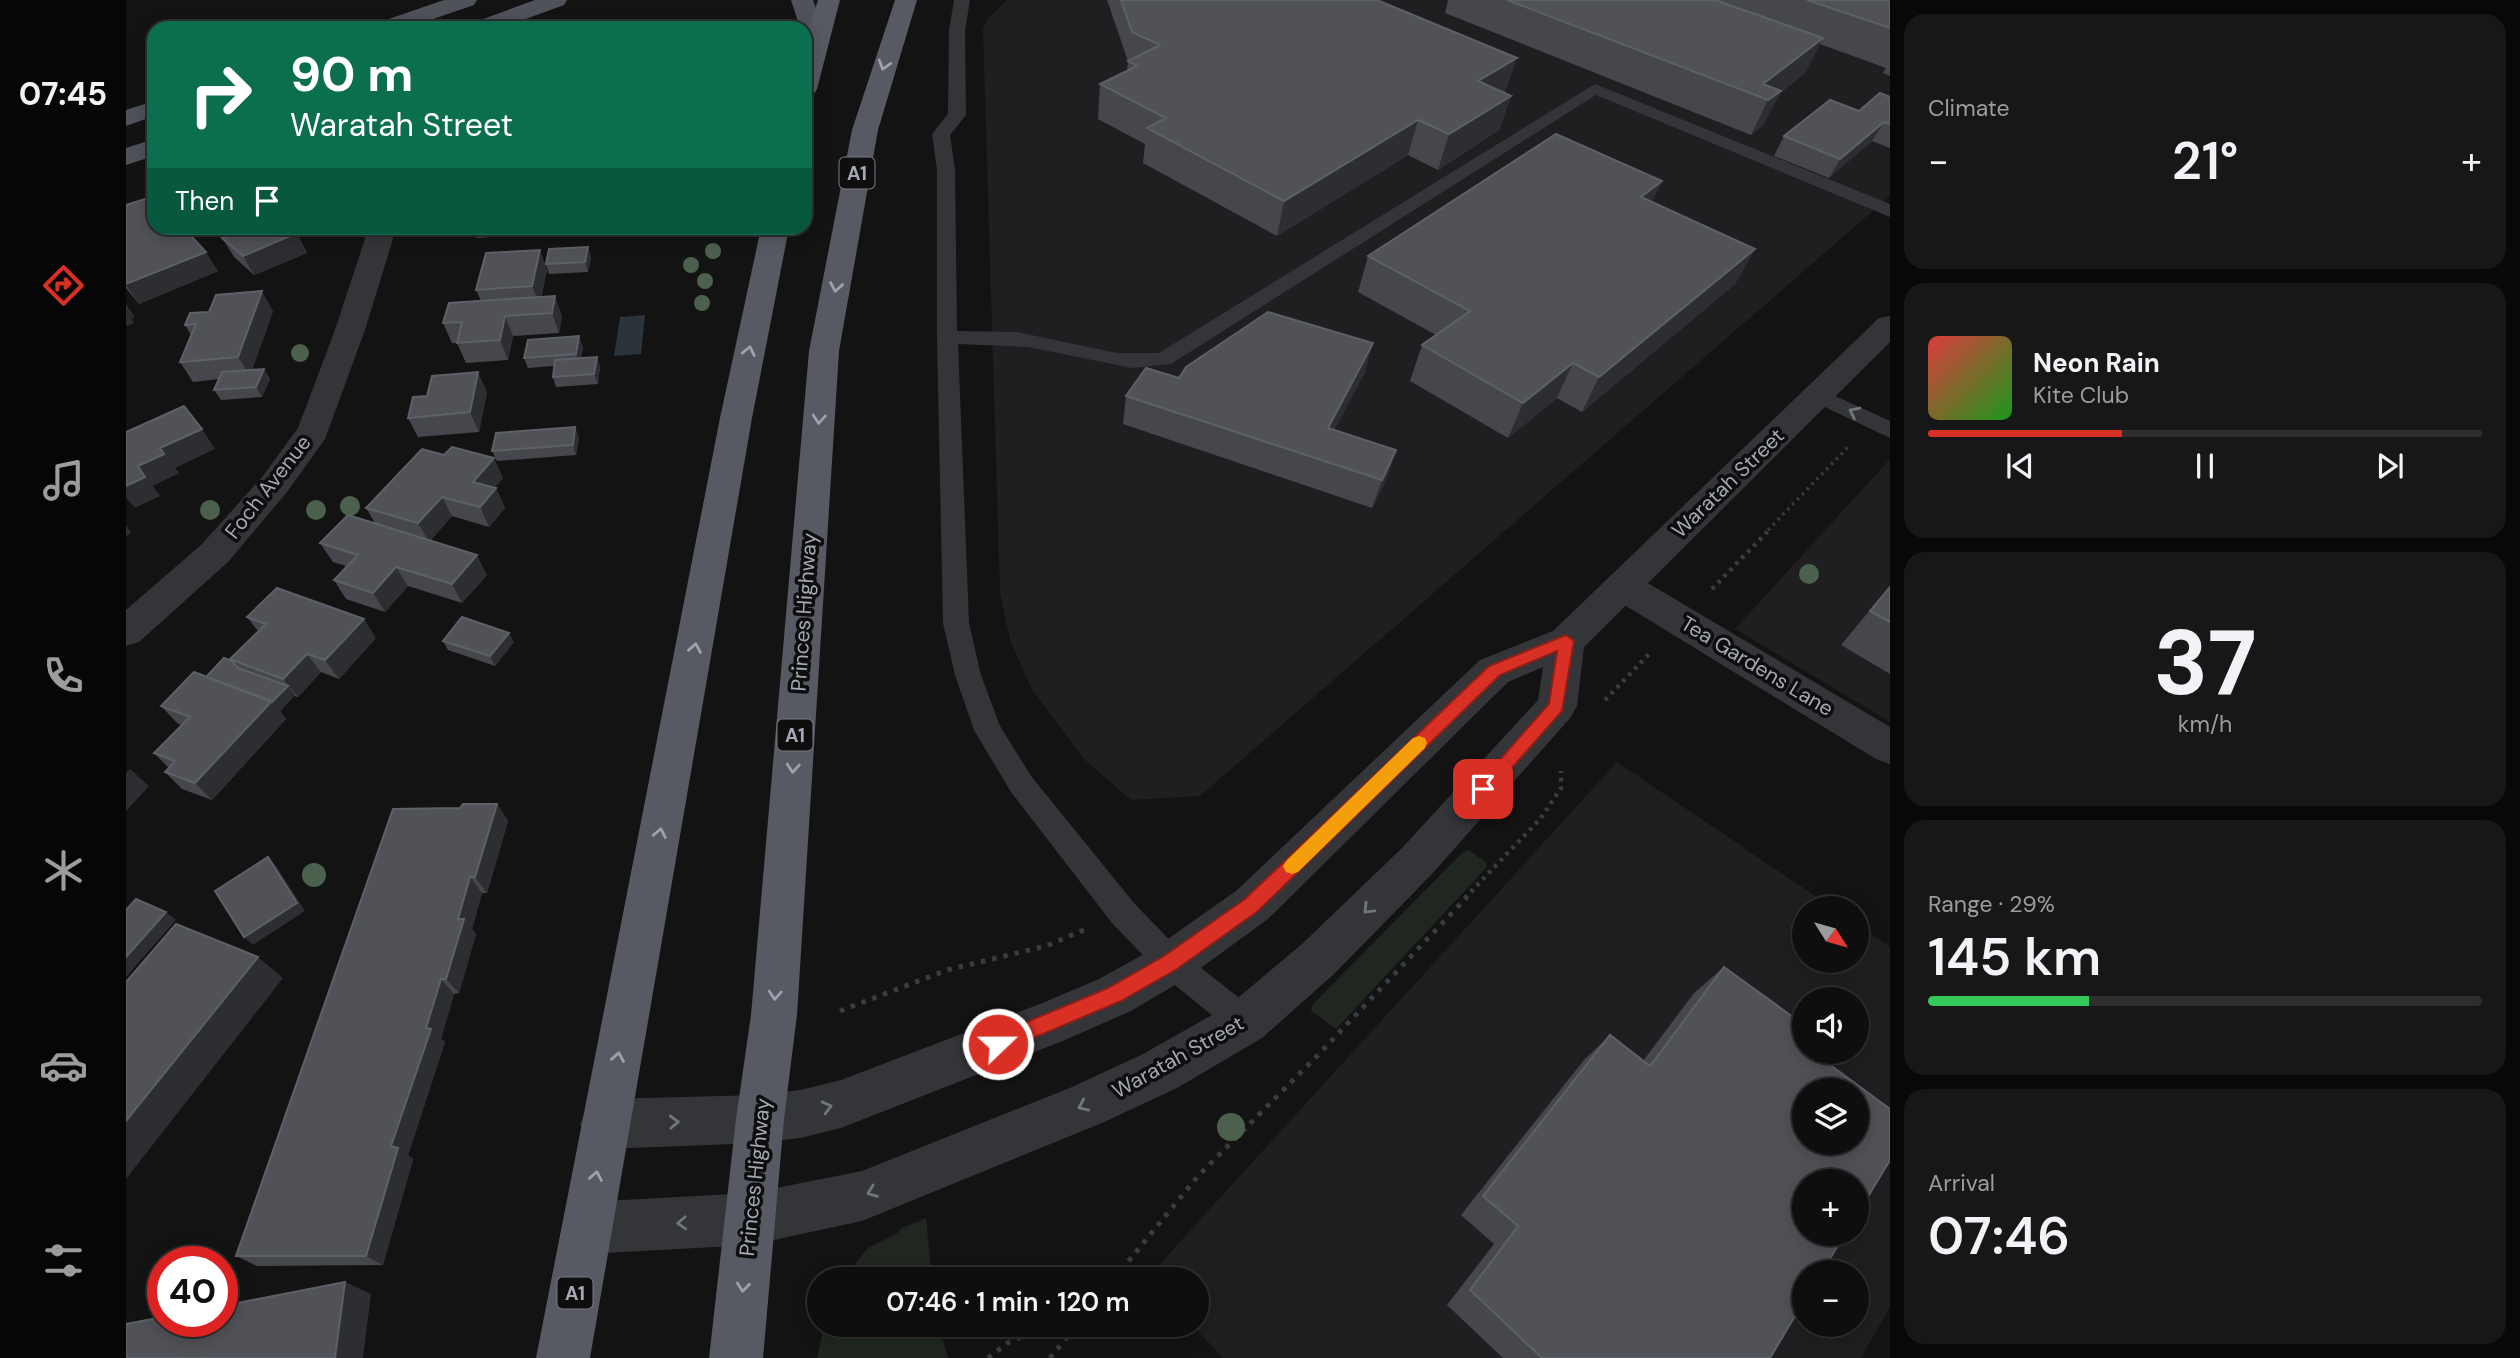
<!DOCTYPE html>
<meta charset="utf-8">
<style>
body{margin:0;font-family:"DM Sans",sans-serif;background:#171718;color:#f1f3f6;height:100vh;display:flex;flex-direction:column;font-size:26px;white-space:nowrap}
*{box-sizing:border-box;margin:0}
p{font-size:23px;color:#9b9c9e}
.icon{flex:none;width:38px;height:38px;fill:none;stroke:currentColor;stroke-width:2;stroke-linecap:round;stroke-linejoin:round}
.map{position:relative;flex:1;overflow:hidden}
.drawer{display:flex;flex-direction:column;gap:14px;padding:14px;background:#080808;width:630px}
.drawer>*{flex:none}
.banner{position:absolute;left:21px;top:21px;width:665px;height:214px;border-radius:21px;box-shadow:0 4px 18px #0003,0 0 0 2px #2e2e2f;background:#0b6e4f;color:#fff;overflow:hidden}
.needle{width:46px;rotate:127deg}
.fabs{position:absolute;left:1666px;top:896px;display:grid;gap:14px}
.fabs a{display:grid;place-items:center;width:77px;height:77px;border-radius:50%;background:#0e0e0f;box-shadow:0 4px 18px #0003,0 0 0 2px #2e2e2f;font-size:35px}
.speed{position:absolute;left:21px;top:1246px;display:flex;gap:14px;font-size:35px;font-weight:700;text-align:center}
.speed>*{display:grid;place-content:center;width:91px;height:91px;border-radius:50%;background:#0e0e0f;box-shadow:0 4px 18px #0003,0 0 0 2px #2e2e2f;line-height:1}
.speed .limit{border:10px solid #d22;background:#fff;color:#111}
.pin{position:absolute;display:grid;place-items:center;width:60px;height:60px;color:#fff;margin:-30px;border-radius:14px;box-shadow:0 4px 10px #0006}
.me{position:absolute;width:77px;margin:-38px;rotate:68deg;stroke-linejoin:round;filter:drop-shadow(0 0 5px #0008)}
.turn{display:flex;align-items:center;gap:24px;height:147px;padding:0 28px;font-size:32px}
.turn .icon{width:91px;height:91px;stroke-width:2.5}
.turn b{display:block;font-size:49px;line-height:60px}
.then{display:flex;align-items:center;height:66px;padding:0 28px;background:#0003;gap:14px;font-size:26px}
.big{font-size:52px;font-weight:600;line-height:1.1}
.drawer .tile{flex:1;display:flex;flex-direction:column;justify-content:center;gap:10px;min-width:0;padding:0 24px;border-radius:21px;background:#171718}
.drawer .dial{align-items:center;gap:0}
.dial b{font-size:91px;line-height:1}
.song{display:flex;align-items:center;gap:21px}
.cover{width:84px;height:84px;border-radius:10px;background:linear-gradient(135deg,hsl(0 70% 55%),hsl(120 70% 35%))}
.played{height:7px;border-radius:4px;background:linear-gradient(90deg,#d93025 35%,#2e2e2f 35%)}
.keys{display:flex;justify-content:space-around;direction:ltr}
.heat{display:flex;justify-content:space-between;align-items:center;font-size:38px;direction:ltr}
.charge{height:10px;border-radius:5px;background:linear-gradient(90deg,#34c759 29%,#2e2e2f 0)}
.trip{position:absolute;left:681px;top:1267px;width:402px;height:70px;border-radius:35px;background:#0e0e0f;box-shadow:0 4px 18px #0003,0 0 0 2px #2e2e2f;font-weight:600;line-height:70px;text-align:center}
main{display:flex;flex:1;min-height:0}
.dock{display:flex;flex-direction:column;width:126px;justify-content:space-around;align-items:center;background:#060606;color:#9b9c9e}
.dock .icon{width:49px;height:49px}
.dock .current{color:#d93025}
.dock b{font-size:32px;color:#f1f3f6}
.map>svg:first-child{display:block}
</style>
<main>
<nav class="dock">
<b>07:45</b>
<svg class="icon current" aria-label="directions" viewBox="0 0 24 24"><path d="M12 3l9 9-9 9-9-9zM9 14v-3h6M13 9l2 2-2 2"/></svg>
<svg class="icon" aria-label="music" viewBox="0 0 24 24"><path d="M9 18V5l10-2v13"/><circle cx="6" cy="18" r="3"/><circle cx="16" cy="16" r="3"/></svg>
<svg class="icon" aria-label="phone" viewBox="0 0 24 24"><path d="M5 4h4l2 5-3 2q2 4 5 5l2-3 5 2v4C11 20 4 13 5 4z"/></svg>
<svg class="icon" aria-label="climate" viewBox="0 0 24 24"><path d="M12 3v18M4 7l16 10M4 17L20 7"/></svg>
<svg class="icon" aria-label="car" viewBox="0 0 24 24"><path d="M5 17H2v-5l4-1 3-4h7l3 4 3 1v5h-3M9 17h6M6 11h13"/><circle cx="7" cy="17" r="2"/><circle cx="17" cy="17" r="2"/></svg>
<svg class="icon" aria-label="filters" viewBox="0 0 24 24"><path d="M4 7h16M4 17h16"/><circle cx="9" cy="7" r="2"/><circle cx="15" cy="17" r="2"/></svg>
</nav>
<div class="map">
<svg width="1764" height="1358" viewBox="0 0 1764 1358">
<rect width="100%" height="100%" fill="#131314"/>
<path fill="#1f1f21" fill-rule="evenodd" d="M881,0H1764V196L1074,796L1005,800L959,760L906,690L884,640L874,592L857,29L862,18Z
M1764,459V722L1609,629Z
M1491,762L1707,908H1678V961H1731V924L1764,947V1307L1735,1358H1097L1066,1325H1071V1279H1024L1022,1277ZM1678,999H1731V1052H1678ZM1678,1090H1731V1143H1678ZM1678,1181H1731V1234H1678ZM1678,1272H1731V1325H1678Z"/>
<path fill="#1f2720" d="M1342,850L1360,862L1361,867L1210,1029L1185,1011L1187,1004L1337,852Z
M800,1218L806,1279H717L742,1248L773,1232L774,1229Z
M698,1325H813L822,1358H691Z"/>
<path fill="#2b343a" d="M519,315L515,354L488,356L494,317Z"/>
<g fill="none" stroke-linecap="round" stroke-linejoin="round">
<path stroke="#393c40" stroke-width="3.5" stroke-dasharray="2.5 4.5" stroke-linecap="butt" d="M1642,530L1723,446"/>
<path stroke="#393c40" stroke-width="4.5" stroke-dasharray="3.5 5" stroke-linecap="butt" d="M1586,589L1644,529
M1479,700L1524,653
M1339,898L1415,818L1435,788V771"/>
<path stroke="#393c40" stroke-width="5" stroke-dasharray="4.5 7" stroke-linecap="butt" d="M714,1011L821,970L920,946L958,930
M988,1279L1072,1176L1191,1056L1341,897
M862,1358L883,1342L922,1325
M924,1358L951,1325"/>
<path fill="#343539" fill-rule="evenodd" d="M828,0H844L839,31L840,115L824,135L829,169L831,331L891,332L991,353H1033L1469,84L1764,204V217L1470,95L1045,364L1006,368L902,347L832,344L843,623L855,675L874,726L905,776L1008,903L1056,953L1130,1011L1135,1022L1130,1033L1119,1037L1108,1033L1034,973L986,923L885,792L848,730L829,675L817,623L811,338V169L806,134L822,114L823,31Z
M1692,388L1764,421V438L1684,400L1681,395L1684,390Z"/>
<path fill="#343539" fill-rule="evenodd" d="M235,228H263L267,239L239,330L199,439L161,492L102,562L13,642L0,646V610L76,544L137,476L172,428L209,330L239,239Z
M1497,572L1510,576L1764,727V764L1750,759L1484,596L1479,586L1484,576Z"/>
<path fill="#343539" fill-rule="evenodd" d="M1764,316V342L1458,647L1451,706L1445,717L1306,874L1208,974L1136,1038L1051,1088L976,1123L736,1221L624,1245L461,1254L443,1246L435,1228L443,1210L461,1202L624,1193L736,1171L946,1087L1017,1054L1102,1006L1176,944L1276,848L1412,700L1417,667L1382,682L1142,919L1061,978L1005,1011L939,1040L715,1128L674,1138L634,1143L479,1149L462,1141L454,1124L462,1107L479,1099L634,1095L674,1090L715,1080L914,1004L973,979L1029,948L1110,891L1354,660L1427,631L1753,318Z"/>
<path fill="#4f5259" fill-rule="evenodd" d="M318,0H351L348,5L281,28H248L251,23Z
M409,0H441L438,5L375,28H343L346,23Z
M665,0H687L702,42L698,47H682L679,43V28H674Z
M28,101V116L0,126V110Z
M28,139V156L0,165V148Z"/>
<path fill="#575a62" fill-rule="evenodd" d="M692,0H714L691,89L688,94L679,96V40Z
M769,0H791L752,130L713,351L671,1015L658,1119L637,1358H583L610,1119L625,1015L683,351L726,130Z
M635,228H663L626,418L464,1358H410L594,418Z"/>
</g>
<g fill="#4c614d">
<circle cx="587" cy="251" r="8"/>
<circle cx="565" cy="265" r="8"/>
<circle cx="579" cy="281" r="8"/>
<circle cx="576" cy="303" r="8"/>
<circle cx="174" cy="353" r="9"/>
<circle cx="224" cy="506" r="10"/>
<circle cx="84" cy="510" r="10"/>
<circle cx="190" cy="510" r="10"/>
<circle cx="1683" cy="574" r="10"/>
<circle cx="188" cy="875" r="12"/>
<circle cx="1105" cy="1127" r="14"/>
</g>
<path fill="#46474c" d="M981,0H1251L1379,93L1385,96L1373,130L1312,170L1282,155L1151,236L1017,163L1019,144L972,119L974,84L1001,71L1002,61Z
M1322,0H1764V76L1757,73L1760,68L1694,44L1679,73L1655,92L1637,125L1625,135L1319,13Z
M1764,97V148L1746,141L1703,178L1648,156L1658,136L1733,111Z
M1536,181L1526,202L1629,249L1609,284L1456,412L1431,398L1382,438L1284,381L1296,345L1310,335L1232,292L1242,256Z
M0,205L92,271L13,304L0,288Z
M95,228H169L167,229L181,253L128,275L108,257L96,238L102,235Z
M347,228H455H446L445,232L351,238Z
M496,228H528L496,230Z
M462,247L465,257L462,272L423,274L420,264Z
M421,269L415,297L436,316L433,333L387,336L382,360L340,363L331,343H326L317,323L355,301L350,290Z
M147,311L126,370L138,369L144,379L136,397L95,400L88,390L93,379L67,382L54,362L65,335L59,325Z
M457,347L455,358L471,357L474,367L472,384L430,387L427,377L428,366L402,368L398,358Z
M1239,372L1208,430L1270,450L1261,478L1246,508L997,424L1000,396L1053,378Z
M361,392L353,432L292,437L282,418Z
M453,437L450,455L371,461L366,451Z
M377,478L368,488H370L379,508L363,527L326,516L304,541L361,575L336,603L282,586L259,612L220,599L208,580L220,566L207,562L194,543L249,523L240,508Z
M1764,586V674L1715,645Z
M121,617L250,638L213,679L195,672L172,697L168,696L154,711L160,719L86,800L56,789L39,772L43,768L28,753L56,725L52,724L35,706L106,661L104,659L132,631Z
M317,641L388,642L369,666L322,650Z
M371,804L382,821L361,893H356L346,929L350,934L333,993L328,994L315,1039L319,1042L282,1155L287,1159L257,1265L131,1266L110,1256L334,808Z
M1598,967L1703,1064L1644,1358H1377L1321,1305L1368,1244L1335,1215L1458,1060L1484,1035L1517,1061L1568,993Z"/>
<path fill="#2d2e31" d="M1697,38L1679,73L1655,92L1637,125L1625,135L1642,100L1637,84Z
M1391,58L1379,93L1341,116L1352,81Z
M1385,96L1373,130L1312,170L1323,134Z
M1292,120L1282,155L1151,236L1158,201Z
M1758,122L1746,141L1703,178L1714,159Z
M1536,181L1520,217L1515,197Z
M100,228H106L113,240L108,242Z
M171,233L181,253L128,275L117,256Z
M462,247L465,257L462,272L459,262Z
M1629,249L1609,284L1456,412L1473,377Z
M414,250L421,269L414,306L406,286Z
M80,252L92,271L13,304L0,285V284Z
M136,291L147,311L124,376L112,357Z
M429,296L436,316L433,333L426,313Z
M0,304L9,317L6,319L0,311Z
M0,311L8,323L0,326Z
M379,316L387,336L382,360L374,340Z
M453,336L457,347L453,365L450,354Z
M1247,343L1239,372L1194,456L1202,428Z
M471,357L474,367L472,384L468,374Z
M1447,363L1431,398L1382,438L1397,403Z
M138,369L144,379L136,397L130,387Z
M352,372L361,392L353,432L344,412Z
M449,427L453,437L450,455L447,445Z
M76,429L89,449L49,468L53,473L27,486L34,496L9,508L0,498V486L12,466L34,448Z
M1270,450L1261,478L1246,508L1256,480Z
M368,458L377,478L356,501L347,482Z
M370,488L379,508L363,527L354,507Z
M316,497L326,516L303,542L292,523Z
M0,525L5,533L0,536Z
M351,555L361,575L336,603L326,584Z
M270,567L282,586L259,612L247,593Z
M238,619L250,638L213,679L199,660Z
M383,633L388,642L369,666L364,656Z
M181,654L195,672L172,697L157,679Z
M162,686L169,695L154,711L160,719L86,800L69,783L146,701Z
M4,769L23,786L0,811V773Z
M371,804L382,821L361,893L349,877Z
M142,857L150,866L179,911L127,945L118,937Z
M344,877L356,893L346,929L350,934L333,993L320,979L332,919Z
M40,912L50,920L0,977V957Z
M132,957L157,978L0,1179V1121Z
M315,979L328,994L315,1039L319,1042L282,1155L287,1159L257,1265L240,1256L265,1146Z
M219,1282L245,1294L237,1358H209Z"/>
<path fill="#505257" stroke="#5d6066" stroke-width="2" fill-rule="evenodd" d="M995,0H1251L1391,58L1352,81L1385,96L1323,134L1292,120L1158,201L1021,128L1040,118L974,84L1011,66L1002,61L1034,45L1006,32Z
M1381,0H1589L1697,38L1637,84L1655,91L1642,100Z
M1681,0H1764V28Z
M1754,93L1764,97V124L1758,122L1714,159L1658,136L1704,100L1733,111Z
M1430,134L1536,181L1515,197L1629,249L1473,377L1447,363L1397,403L1296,345L1344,311L1242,256Z
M28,196V228H58L80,252L0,284V205Z
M107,228H166L171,233L117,256L96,238L111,232Z
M462,247L459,262L420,264L423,249Z
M414,250L406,286L350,290L360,253Z
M136,291L112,357L54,362L70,324L59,325L64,313L83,312L90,295Z
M429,296L426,313L379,316L374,340L331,343L336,322L317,323L323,303Z
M1142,312L1247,343L1202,428L1270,450L1256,480L1000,396L1020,368L1053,378L1060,367Z
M453,336L450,354L398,358L402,340Z
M471,357L468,374L427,377L429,360Z
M138,369L130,387L88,390L96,372Z
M352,372L344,412L282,418L287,397L301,396L306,376Z
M58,406L76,429L34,448L38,454L12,466L19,477L0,486V432Z
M449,427L447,445L366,451L370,433Z
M326,447L368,458L347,482L370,488L354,507L316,497L292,523L240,508L296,449L318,455Z
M222,515L351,555L326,584L270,567L247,593L208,580L232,555L194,543Z
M1764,587V622L1744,611Z
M151,588L238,619L199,660L181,654L157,679L104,659L140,624L121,617Z
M336,617L383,633L364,656L317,641Z
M98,658L106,661L112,668L162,686L146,702L80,677Z
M68,672L146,701L69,783L39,772L49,761L28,753L64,717L35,706Z
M337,804H371L349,877H344L332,919H338L320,979H315L300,1028L305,1029L265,1146L272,1148L240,1256H110L267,809L334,808Z
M142,857L171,903L118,937L89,891Z
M10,899L40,912L0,957V910Z
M50,924L132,957L0,1121V982Z
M1598,967L1678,1025V1052H1711L1703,1064L1764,1109V1160L1731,1215V1181H1678V1234H1719L1696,1272H1678V1301L1644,1358H1416L1344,1290L1392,1226L1357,1196L1484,1035L1524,1066ZM1678,1090H1731V1143H1678Z
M219,1282L209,1358H0V1324L37,1317V1321H96V1306Z"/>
<defs><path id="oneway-chevron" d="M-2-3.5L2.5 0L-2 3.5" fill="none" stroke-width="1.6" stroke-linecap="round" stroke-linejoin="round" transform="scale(1.75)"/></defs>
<g stroke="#9ca1ad">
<use href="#oneway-chevron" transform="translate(758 65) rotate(107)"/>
<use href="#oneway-chevron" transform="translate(710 287) rotate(100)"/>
<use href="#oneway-chevron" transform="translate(623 351) rotate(-78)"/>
<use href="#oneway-chevron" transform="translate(693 419) rotate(94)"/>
<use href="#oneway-chevron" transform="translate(569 648) rotate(-80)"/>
<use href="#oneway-chevron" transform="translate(667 768) rotate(94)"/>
<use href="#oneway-chevron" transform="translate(534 833) rotate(-79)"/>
<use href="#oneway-chevron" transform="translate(649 995) rotate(94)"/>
<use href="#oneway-chevron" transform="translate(492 1057) rotate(-80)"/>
<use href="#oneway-chevron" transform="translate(470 1176) rotate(-80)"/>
<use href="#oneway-chevron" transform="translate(617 1287) rotate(96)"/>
</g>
<g stroke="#72757d">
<use href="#oneway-chevron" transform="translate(1728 412) rotate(-154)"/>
<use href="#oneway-chevron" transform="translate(1242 909) rotate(135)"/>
<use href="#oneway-chevron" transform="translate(957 1106) rotate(156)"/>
<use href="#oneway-chevron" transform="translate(701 1107) rotate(-14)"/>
<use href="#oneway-chevron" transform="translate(548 1122) rotate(-2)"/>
<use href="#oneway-chevron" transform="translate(746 1192) rotate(159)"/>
<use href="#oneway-chevron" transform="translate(556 1223) rotate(177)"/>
</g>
<path fill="#d93025" stroke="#8d1f18" stroke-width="2" d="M1440,635L1448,641L1436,711L1363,794L1357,796L1351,794L1348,789L1423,704L1431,651L1374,675L1132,911L1051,969L995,1001L872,1053L865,1050L862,1044L865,1037L982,988L1038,956L1119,899L1363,666Z"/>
<path fill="#f59e0b" d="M1293,736L1299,738L1301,743L1299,748L1172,872L1166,874L1160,872L1157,866L1160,861L1287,738Z"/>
<g text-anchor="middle" stroke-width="7" stroke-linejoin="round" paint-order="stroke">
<g fill="#0e0e0f" stroke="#777a83" stroke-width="2">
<rect x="713.5" y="157.5" width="35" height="31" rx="5"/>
<rect x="651.5" y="719.5" width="35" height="31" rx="5"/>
<rect x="431.5" y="1277.5" width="35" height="31" rx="5"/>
</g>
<g font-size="19" font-weight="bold" fill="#a4a9b5">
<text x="731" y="180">A1</text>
<text x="669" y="742">A1</text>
<text x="449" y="1300">A1</text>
</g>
<g font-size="21" fill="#a4a9b5" stroke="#0e0e0f">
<text transform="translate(1602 483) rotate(-44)" y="7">Waratah Street</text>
<text transform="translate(142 487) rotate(-52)" y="7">Foch Avenue</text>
<text transform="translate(678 612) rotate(-86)" y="7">Princes Highway</text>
<text transform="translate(1631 666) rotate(31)" y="7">Tea Gardens Lane</text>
<text transform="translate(1052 1057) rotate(-29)" y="7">Waratah Street</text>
<text transform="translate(629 1177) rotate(-84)" y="7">Princes Highway</text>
</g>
</g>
</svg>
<div class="fabs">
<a><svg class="needle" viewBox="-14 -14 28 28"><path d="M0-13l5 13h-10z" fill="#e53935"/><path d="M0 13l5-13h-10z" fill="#9b9c9e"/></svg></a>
<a><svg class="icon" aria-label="sound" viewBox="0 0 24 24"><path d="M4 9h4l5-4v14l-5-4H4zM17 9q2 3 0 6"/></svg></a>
<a><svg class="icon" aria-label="layers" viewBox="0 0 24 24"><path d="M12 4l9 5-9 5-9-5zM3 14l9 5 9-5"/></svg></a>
<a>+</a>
<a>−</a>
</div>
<div class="speed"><div class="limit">40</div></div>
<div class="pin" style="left:1357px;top:789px;background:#d93025"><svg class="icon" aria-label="arrive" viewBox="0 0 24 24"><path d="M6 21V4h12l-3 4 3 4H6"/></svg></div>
<svg class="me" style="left:872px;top:1044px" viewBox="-20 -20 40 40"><circle r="17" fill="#d93025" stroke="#fff" stroke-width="3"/><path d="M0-11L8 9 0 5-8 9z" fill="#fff"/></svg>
<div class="trip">07:46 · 1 min · 120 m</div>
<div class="banner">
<div class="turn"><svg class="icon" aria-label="right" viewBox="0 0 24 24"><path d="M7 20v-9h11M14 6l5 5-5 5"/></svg><div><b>90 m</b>Waratah Street</div></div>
<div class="then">Then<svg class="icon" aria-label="arrive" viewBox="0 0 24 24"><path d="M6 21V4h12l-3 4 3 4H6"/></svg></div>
</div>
</div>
<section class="drawer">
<div class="tile"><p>Climate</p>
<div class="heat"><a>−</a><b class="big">21°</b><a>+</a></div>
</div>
<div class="tile">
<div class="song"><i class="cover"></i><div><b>Neon Rain</b><p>Kite Club</p></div></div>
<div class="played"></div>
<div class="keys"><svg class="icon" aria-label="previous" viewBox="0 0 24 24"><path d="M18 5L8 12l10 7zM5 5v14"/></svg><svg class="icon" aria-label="pause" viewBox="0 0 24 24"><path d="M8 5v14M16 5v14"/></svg><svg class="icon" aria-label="next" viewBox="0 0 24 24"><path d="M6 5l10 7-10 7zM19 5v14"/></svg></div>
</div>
<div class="tile dial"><b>37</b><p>km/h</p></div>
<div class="tile"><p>Range · 29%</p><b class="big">145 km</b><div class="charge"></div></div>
<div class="tile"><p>Arrival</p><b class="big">07:46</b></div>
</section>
</main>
